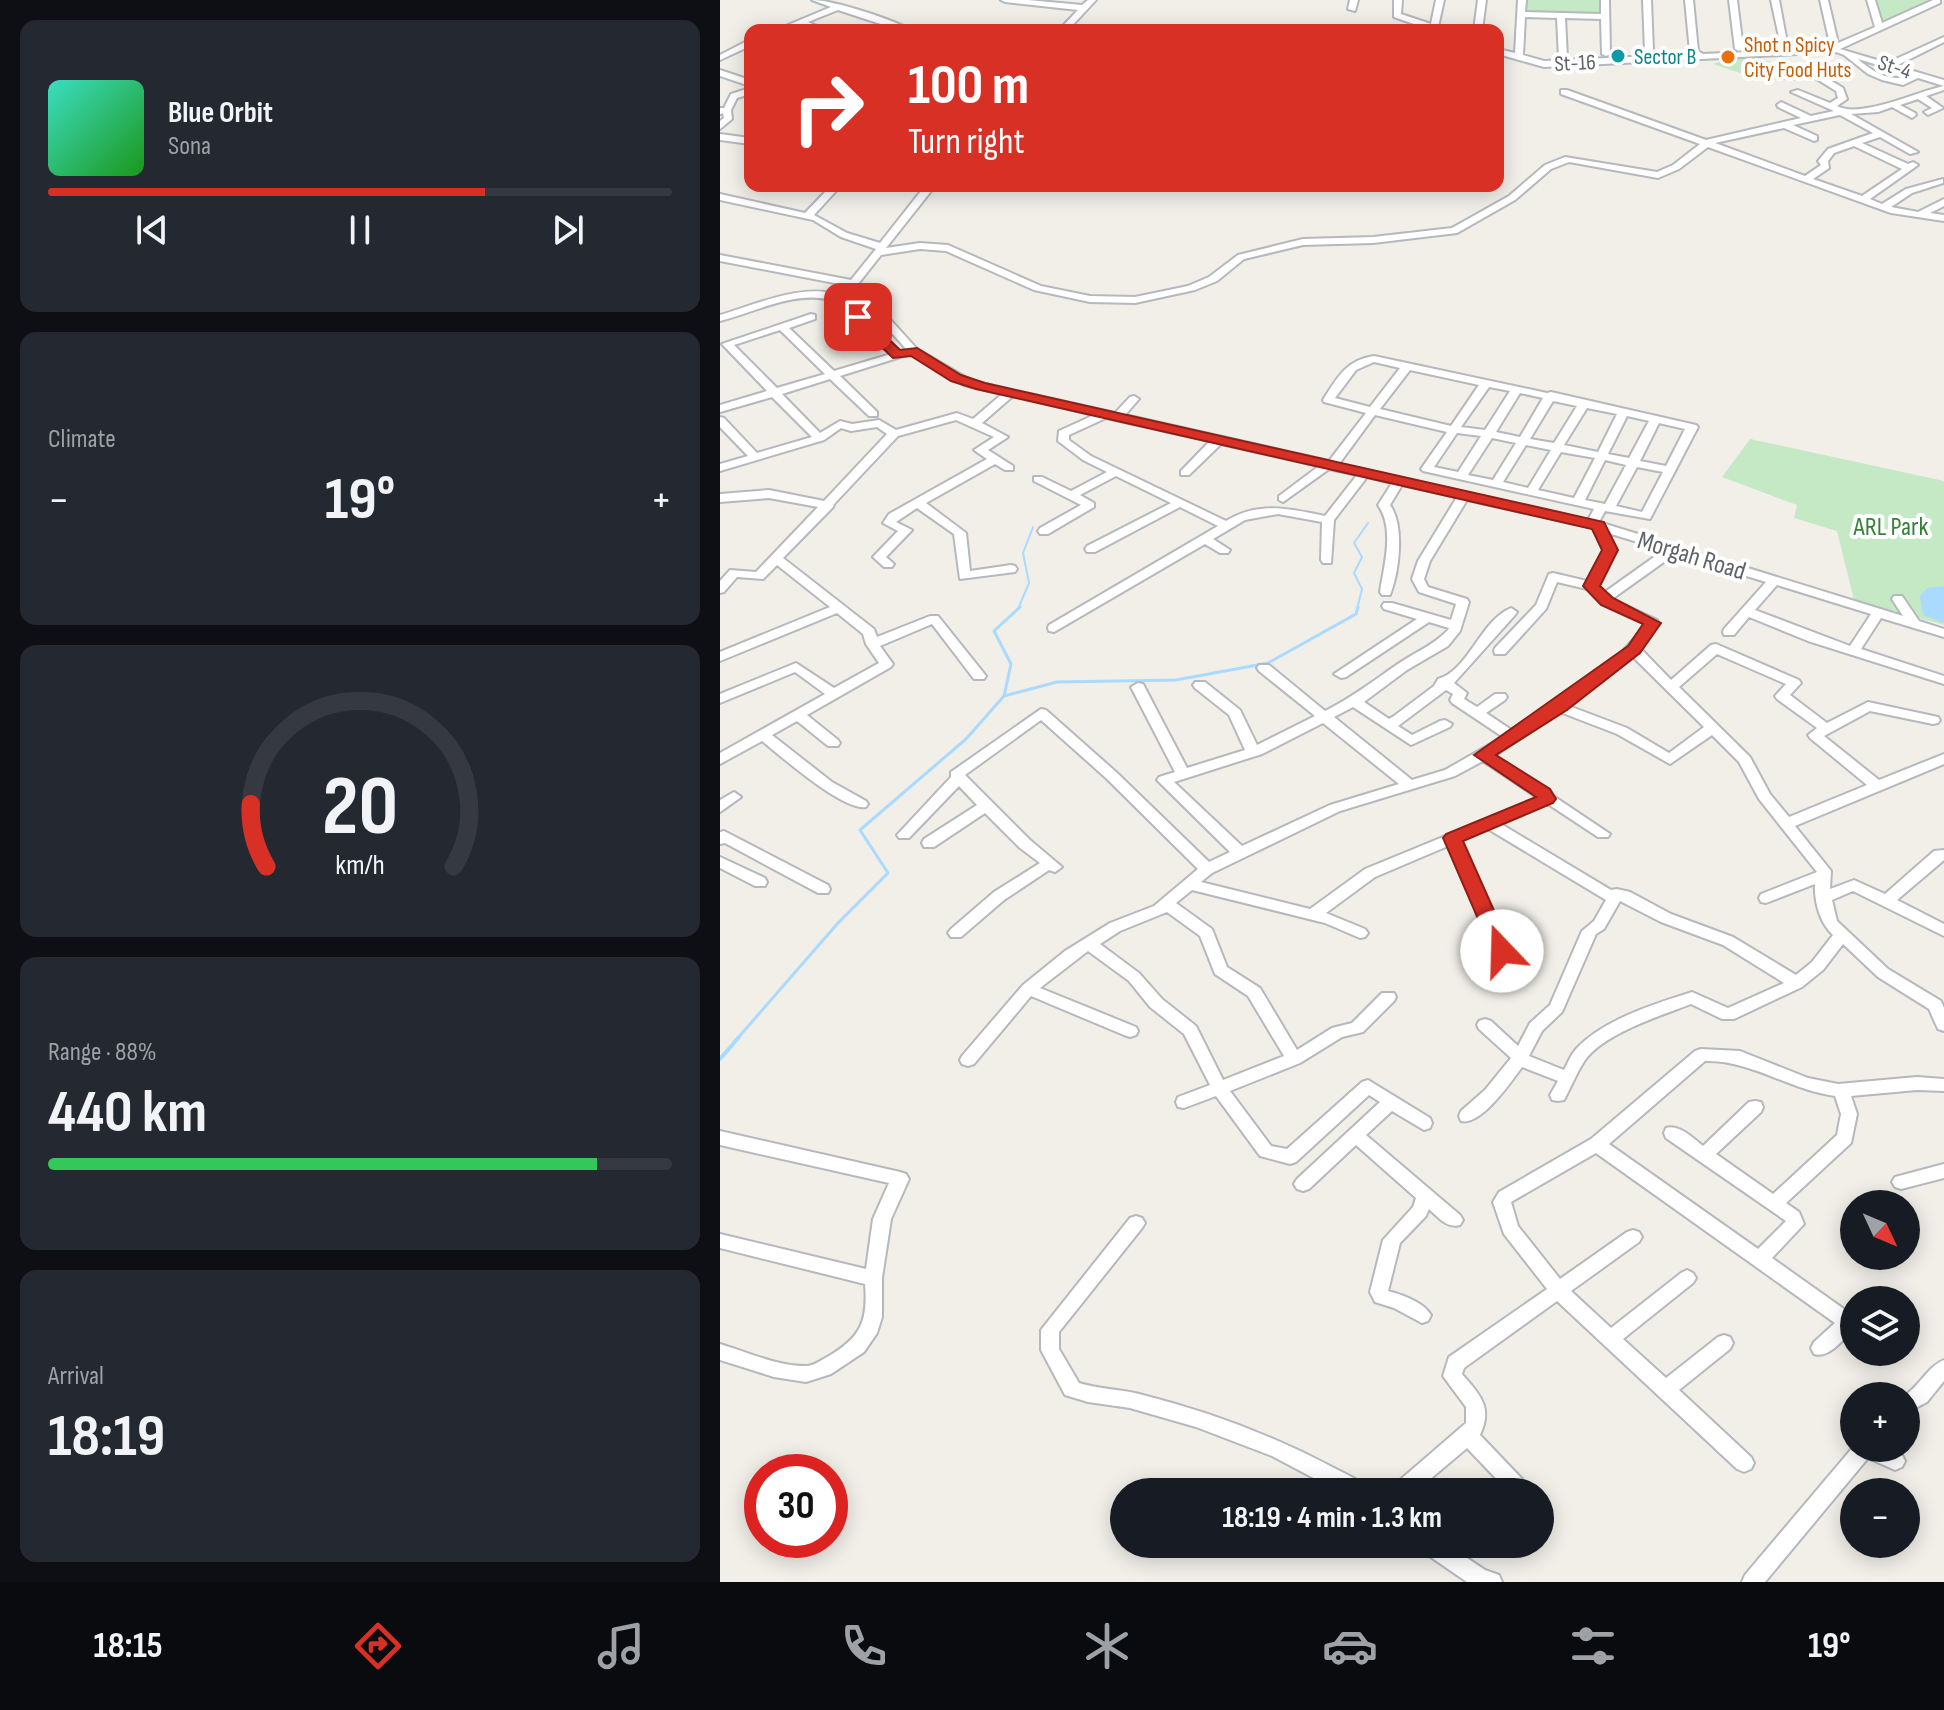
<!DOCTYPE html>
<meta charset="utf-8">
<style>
body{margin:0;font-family:"Sofia Sans Condensed",sans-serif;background:#242831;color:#f1f3f6;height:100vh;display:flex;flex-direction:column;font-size:30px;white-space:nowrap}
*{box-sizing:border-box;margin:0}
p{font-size:26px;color:#9ea1a6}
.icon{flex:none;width:44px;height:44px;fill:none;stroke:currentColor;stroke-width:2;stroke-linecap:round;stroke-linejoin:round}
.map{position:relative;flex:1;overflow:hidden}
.drawer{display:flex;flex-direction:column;gap:20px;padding:20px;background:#0d0f14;width:720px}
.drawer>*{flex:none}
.top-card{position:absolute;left:24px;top:24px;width:760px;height:168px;border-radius:16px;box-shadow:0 4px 20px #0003;background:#d93025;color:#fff;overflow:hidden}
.needle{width:52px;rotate:134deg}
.controls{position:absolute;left:1120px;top:1190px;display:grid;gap:16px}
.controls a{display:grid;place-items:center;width:80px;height:80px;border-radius:50%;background:#171b24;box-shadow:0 4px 20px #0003;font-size:40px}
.speed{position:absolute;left:24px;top:1454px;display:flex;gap:16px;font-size:40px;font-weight:700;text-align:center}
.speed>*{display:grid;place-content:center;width:104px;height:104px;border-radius:50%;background:#171b24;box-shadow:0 4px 20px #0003;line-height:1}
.speed .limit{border:12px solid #d22;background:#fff;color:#111}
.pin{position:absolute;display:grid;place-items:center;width:68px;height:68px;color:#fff;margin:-34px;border-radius:16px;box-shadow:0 4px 12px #0006}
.me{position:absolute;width:88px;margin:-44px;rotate:339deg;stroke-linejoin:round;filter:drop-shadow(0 0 6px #0008)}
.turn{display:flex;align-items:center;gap:28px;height:168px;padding:0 32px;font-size:36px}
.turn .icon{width:104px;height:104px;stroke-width:2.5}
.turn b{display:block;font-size:56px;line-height:68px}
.big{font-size:60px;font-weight:700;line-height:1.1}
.drawer .tile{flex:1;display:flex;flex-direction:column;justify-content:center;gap:12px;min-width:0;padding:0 28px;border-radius:16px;background:#242831}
.drawer .dial{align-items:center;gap:0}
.dial svg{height:208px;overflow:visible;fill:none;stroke:#363941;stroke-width:7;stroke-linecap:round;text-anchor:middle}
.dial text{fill:#f1f3f6;stroke:none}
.song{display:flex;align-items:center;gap:24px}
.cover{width:96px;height:96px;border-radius:12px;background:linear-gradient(135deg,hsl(170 70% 55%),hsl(120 70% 35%))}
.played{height:8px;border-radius:4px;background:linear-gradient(90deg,#d93025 70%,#363941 70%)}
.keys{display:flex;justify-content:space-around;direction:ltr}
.heat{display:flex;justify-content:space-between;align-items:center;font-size:44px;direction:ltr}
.charge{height:12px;border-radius:6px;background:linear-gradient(90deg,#34c759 88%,#363941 0)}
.trip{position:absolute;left:390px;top:1478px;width:444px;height:80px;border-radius:40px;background:#171b24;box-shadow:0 4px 20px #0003;font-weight:700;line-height:80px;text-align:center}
.tab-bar{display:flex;height:128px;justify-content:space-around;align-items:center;background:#090b0e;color:#9ea1a6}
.tab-bar .icon{width:56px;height:56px}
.tab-bar .current{color:#d93025}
.tab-bar b{font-size:36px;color:#f1f3f6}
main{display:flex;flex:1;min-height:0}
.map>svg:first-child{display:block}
</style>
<main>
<section class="drawer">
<div class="tile">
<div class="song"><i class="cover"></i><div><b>Blue Orbit</b><p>Sona</p></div></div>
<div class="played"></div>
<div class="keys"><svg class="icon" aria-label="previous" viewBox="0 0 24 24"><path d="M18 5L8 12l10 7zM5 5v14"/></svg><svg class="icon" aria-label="pause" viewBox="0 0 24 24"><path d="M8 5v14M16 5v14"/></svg><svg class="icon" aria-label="next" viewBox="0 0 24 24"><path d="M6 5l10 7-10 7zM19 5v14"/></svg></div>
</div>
<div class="tile"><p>Climate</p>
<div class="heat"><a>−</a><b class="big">19°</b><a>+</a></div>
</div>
<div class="tile dial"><svg viewBox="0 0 100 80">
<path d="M14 69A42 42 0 1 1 86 69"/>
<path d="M14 69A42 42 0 0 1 8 45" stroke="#d93025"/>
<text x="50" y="56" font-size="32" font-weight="700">20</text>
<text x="50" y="72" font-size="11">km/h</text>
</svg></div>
<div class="tile"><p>Range · 88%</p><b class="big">440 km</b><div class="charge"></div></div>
<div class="tile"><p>Arrival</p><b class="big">18:19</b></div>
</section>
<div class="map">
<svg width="1224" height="1582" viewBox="0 0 1224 1582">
<rect width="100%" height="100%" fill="#f1efe8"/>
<path fill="#c5e8c5" d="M802,0H885L886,17L800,14Z
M1156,0H1205L1210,2L1162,23Z
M1021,55L1079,68L1075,81L1035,78L993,64Z
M1030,439L1224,481V625L1134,600L1117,531L1074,518L1077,505L1002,477Z"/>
<path fill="#aadaff" d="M1224,586V623L1203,615L1200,596L1207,588Z"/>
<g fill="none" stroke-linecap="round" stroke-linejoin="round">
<path stroke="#aadaff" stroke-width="2" d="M298,609L309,583L303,553L313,527
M637,609L642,589L634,573L642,557L634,543L648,523"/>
<path stroke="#aadaff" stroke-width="3" d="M284,696L291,664L274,631L300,607
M17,1039L118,923L168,873L140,830L246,739L284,696L337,682L456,680L548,663L636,614L638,607"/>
<path stroke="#aadaff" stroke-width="4" d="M0,1059L19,1037"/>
<g stroke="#b5b8bc" stroke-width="4">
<path id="minor" d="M92,0C113,0 172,19 191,30H179L118,10L88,22L106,30H95L81,25L67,30H56L111,7Z
M281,0H308L362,5L368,0H376L348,30H339L358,10L285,2Z
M630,0H638L635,11L628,9Z
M674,0H682L681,14L711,24L716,0H724L718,27L724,30H711L674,17Z
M758,0H766L762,30H754Z
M798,0H806L805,12L881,14V0H889L890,54L886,56L882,54L881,19L845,18L847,58L843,60L839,58L837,18L805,17L803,55L824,61L972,54L970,52L965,0H973L978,51L983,54L1111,48L1100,0H1108L1118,43L1155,27L1147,0H1155L1162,23L1213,0H1220V3L1120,49L1167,63L1224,37V42L1176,66L1224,80V86L1198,78L1183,85L1162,80L1148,74L1124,55L1116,52L824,67L778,54V49L795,53ZM1138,59L1190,75C1172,84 1151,71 1138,59Z
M923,0H931L933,51L929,53L925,51Z
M1009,0H1017L1023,49L1019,51L1015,49Z
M1051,0H1059L1068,48L1061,46Z
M27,41H30V46L0,60V55Z
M1087,66L1123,88L1127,99L1117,106C1141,119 1198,91 1224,86V90L1206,96L1223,108L1208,115L1204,112L1212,108L1198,99L1180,105L1195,113L1196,115L1192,118L1172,107L1158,112L1131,114L1198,152L1190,154L1160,137L1142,143L1188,164L1193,162L1198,165L1150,199L1162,204L1186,189L1223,179V183L1192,193L1171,207L1198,212L1224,199V206L1210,213L1224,215V221L1171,213L988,147L959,169L938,178L849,162L831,169L795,200L737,233L653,243L583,245L524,259L497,281L475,290L415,303L370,302L314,290L226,251L200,249L161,255L138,284L197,349L252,381L395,413L410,397L414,396L419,399L405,415L609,461L646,413L604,402L603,400C617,378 626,360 654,356L827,393L831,392L976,425L978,427L930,519L885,511L879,522L1183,616L1172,599L1174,596H1182L1199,621L1224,629V637L1161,618L1141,649L1224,676V684L1088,641L1029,617L1014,635H1004L1003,632L1004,629L1046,582L955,554L892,599L937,620L939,623L921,649L951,680L991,645L996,644L1079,680L1081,683L1070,695L1107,723L1148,702L1218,717L1220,720L1218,723L1213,724L1150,711L1104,736L1159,780L1224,754V764L1075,826L1111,871L1110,889L1134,880L1165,894L1214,851L1224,850V860L1177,900L1224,924V936L1133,891L1112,900L1117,921L1168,969L1221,1001L1224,1008V1031L1218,1029L1209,1009L1158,977L1123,944L1103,970L1082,987L1014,1019H1002L971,1004C940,1016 885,1033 865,1060C857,1072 851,1087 844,1100L838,1101L832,1100L830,1095L838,1081L802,1067C791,1082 761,1126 741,1121L739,1116L741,1111L765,1090L791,1058L759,1029L757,1025L759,1021L765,1019L771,1021L798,1046L810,1023L830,1005L862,931L874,921L886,900L768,829L740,841L790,951L787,955H777L774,951L728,846L655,877L606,913L645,929L648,933L645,937L640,938L605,923L472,890L456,903L492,929L507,967L540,988L577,1050L612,1028L632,1023L662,993H674L676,997L674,1001L643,1032L622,1037L580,1063L510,1091L551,1146L567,1149L642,1082L648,1080L710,1118L712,1123L710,1128L704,1130L672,1111L646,1135L740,1215L743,1220L740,1225C727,1229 718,1217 709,1209L706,1216L680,1243L668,1291C683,1295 703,1302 711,1315L708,1321L702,1323L674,1308L655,1302L650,1292L663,1240L693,1207L696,1198L636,1145L589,1189L583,1191L577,1189L574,1184L577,1179L660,1102L649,1095L576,1162L570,1164L540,1156L496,1096L464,1108L458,1107L456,1102L458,1097L490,1085L464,1034L430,1007L409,981L368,951L320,988L416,1027L418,1031L416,1035L410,1037L404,1035L311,996L254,1064L248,1066L242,1064L240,1060L242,1056L303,985L345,951L390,923L434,906L478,869L386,778L321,720L245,775L310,840L342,867L335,872L329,870L284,900L241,937H231L228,933L231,929L274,892L320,863L300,848L265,813L214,847H204L202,843L204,839L257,805L239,786L189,838H179L177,835L231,777V772L321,709L326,710L396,772L489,862L510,852L437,780L439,777L455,772L411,687L418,683L423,684L467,768L525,750L509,715L475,688L473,685L475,682H485L520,710L537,745L595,716L539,671L537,668L539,665H549L605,711C631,698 652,682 675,666C693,653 713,646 728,630L729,628L709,622L626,677L621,678L614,674L697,619L664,609L662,606L664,603H672L731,620L736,604L699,592L692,579L698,561L737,497L682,485L670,505C685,526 679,572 670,595H662L660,592C664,565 675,529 658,505L672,483L647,477L614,520L611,563H603L601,560L602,522L558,514L525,520L493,539L510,550L508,553H500L485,544L334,632L329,631L328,628L329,625L498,526L460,507L375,552H367L365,549L367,546L451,503L396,476L360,495L374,503V507L328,534H320L318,531L320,528L361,505L314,481V477H322L351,491L387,472L363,460L338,441L339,431L374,415L293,396L262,423L288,437L268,450L293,466V470H285L275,464L206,503L246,533L250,571L291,565L295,566L297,569L295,572L240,579L234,534L197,508L176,522L192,530L166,557L174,564L172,567H164L153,557L178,531L163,523L169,514L267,459L254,450L274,437L236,420L178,436L114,504L113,507L63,558L154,629L157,637L210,616H218L266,676L264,679H254L212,624L160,646L173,664L171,667L87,715L118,740L120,743L118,746H108L77,721L52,735L112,782L146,801L148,804L146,807C123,811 62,757 42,741L0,764V753L105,694L75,672L0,703V694L76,663L114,688L159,663L146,644L143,634L117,613L0,661V652L110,607L57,565L43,579L17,577L4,592L0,593V581L10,570L36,572L98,507L49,498L0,502V494L49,490L104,501L167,434L157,427L131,431L121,428L104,440L0,471V464L28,456L0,427V417L4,418L37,453L92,437L52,397L0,412V405L47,391L2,344L91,314L95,315V319L69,328L114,371L171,354L114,301C77,289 36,312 0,321V315C32,306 89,280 121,297C135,304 166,338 180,351L187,350L130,286L0,261V255L131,280L156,249L121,237L93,220L0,200V194L85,213L110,187H116V191L94,215L127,233L160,243L205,186H215L166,248L200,243L228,245L321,286L370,296L415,297L468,286L489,277L518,255L583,239L653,237L732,228L789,196L825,165L845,157L937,172L953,165L980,144L841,94V90H847L986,140L1081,118L1058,107L1057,105L1061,102L1091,116L1114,111L1071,92L1078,90L1110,103L1118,98L1116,91L1084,71L1083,69ZM1120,115L1153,133L1108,149L1098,161L1101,165L1085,176L995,143L1064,128L1094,141L1097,140V136L1073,125ZM1134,146L1182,169L1142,196L1093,179L1109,168L1108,161L1114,153ZM60,330L105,374L57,388L14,345ZM190,354L244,385L282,394L253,419L237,413L176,430L159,420L132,424L120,421L100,433L62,394L110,379L149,416H157V412L120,376ZM654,362L680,368L650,407L615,398L636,370ZM690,370L759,385L731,426L660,409ZM769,387L790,391L765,430L741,427ZM800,393L823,398L800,437L776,432ZM833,401L857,406L834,443L810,439ZM867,408L897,414L878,452L844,445ZM655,415L727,432L701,469L703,471L874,509L868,520L619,464ZM907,416L929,421L909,458L888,454ZM386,418L490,441L461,471V475H469L501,444L599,466L559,496V500L563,502L609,469L637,475L605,516C570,509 539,501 506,521L371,456L349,440V435ZM939,423L965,429L946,466L920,461ZM737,433L761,436L738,472L714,467ZM772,438L796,443L773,480L748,475ZM806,445L831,450L808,488L783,482ZM841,452L875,458L854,498L818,490ZM885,460L906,465L885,504L865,500ZM917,467L943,472L922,512L896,506ZM747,500L874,528L884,550L867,581L833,573L829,574L816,605L775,648L774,651L775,654H785L826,609L837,582L867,589L883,604L926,624C893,670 840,701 793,731L766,713L785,700L787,697L785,694H775L757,707L744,699L747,693L734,683L795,615L797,612L791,608C761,620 748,671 718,679L714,686L674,716L669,719L644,702L687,670L728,646L740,631L749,602L747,599L708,587L704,579L710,561ZM888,533L944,550L885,592L878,585L896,550ZM1057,585L1151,614L1130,646L1035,610ZM997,654L1066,684L1055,696L1057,699L1097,728L1088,735L1090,738L1147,785L1069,817L1050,794L1030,757L959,687ZM913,657L984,727L949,753L907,728L849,706ZM726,690L733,694L730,700L732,703L783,737L725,770L692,780L614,717L633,707L691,745L730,727L732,724L725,720L720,721L692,735L678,726ZM840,712L897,734L950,764L992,735L1019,762L1039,799L1097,872L1041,894L1039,898L1041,902L1046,903L1095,884C1094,902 1100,923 1113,935L1092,962L1076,975L1013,937L951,914L910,892L897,889L891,890L781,824L828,804L878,837H888L890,834L774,756ZM603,723L679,784L610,805L522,846L454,782L542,754ZM763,761L818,798L645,869L590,909L481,882L492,873L620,811L735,776ZM900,901L941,922L1003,945L1064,983L1008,1008L972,992C934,1004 885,1019 857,1048C851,1054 848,1063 844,1070L809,1056L822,1031L842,1012L876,934L884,929ZM447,912L480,936L495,974L528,996L564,1056L503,1080L476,1026L442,999L419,973L380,944L400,931Z
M0,70L30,80V86L0,76Z
M30,88V94L17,98L11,110L12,119L0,129V121L4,118L3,113L0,114V108H4L11,94Z
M0,134L30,138V144L0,140Z
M14,792L21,797L0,812V800Z
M4,831L108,885L110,889L108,893H98L5,843L0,844V832Z
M0,857L45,878L47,882L45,886H35L0,868Z
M981,1049L1020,1051L1088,1078L1118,1084L1197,1077L1224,1079V1091L1197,1090L1131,1096L1137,1114L1131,1143L1066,1203L1079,1212L1084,1224L1052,1258L1128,1312L1134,1310V1329C1123,1339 1109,1359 1094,1354L1091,1348L1094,1342L1115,1323L876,1153L791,1202L798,1226L840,1279L907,1232L913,1230L919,1232L922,1237L919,1242L851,1291L891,1328L961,1273L967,1270L973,1273L976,1278L973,1283L903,1339L946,1378L998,1337L1004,1335L1010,1337L1013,1343L1010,1349L959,1390L1031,1457L1034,1463L1031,1469L1024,1472L1017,1469L837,1301L744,1368L742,1374C760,1395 773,1407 760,1435L802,1479L805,1485L802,1491H788L747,1448L695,1492H670L673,1486L746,1423V1407L723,1376L729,1357L827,1289L784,1234L773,1202L779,1192L871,1139L975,1051ZM985,1061C1032,1060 1069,1090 1115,1096L1121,1114L1117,1135L1053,1194L996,1154L1041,1112L1043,1107L1041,1102L1035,1101L1029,1102L983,1146C973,1138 959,1124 946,1128L944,1133L946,1138L1066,1221L1038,1249L889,1144Z
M0,1131L180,1172L186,1174L189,1179L171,1219L162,1278V1317L157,1333L144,1352L111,1374L86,1382L54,1377L0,1360V1344C27,1352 57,1366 86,1366C94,1366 101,1360 109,1356C141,1337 148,1321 145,1284L0,1248V1234L146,1269L153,1219L169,1183L0,1145Z
M1224,1164V1178L1181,1189L1175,1187L1172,1182L1175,1177Z
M416,1216L422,1218L425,1223L422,1228L339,1332V1349L359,1383C378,1389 399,1389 419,1394C487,1411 552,1435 614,1468C625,1474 642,1480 648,1492H620L552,1456L476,1427L410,1408L368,1402L345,1395L321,1350V1330L410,1218Z
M1224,1360V1381L1207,1402L1186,1413V1396H1184C1199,1387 1208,1366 1224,1360Z
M1134,1446V1448H1167L1182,1455L1185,1461L1182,1467L1175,1470L1148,1458L1045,1582H1022L1025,1575Z
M699,1544H726L765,1570L779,1575L782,1582H747L702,1551Z"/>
</g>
<use href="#minor" fill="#fff" fill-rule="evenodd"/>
</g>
<path fill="#d93025" stroke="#8d1f18" stroke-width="2" d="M133,315H143L180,350L197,348L241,375L265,383L884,522L898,550L880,586L893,598L941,623L920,653L847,710L776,755L830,789L836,799L833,803L743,841L792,951L789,956H775L772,951L723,838L726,834L816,797L754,755L908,646L923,624L881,605L863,586L882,550L872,529L256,389L231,381L191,356L173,358L133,320Z"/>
<circle fill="#0f9aa8" stroke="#fff" stroke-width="3" cx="898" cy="56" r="8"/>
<circle fill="#e8710a" stroke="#fff" stroke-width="3" cx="1008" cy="57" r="8"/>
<g text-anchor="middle" stroke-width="8" stroke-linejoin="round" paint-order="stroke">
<g font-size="22" fill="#c56008" stroke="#fff" text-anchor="start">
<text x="1024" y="52">Shot n Spicy<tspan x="1024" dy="25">City Food Huts</tspan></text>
</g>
<g font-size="22" fill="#0d838f" stroke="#fff" text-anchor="start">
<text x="914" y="64">Sector B</text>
</g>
<g font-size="22" fill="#5f6368" stroke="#fff">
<text transform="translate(855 62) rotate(-3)" y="8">St-16</text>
<text transform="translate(1175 66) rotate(19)" y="8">St-4</text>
</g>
<g font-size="26" fill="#348238" stroke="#fff">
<text x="1171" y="535">ARL Park</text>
</g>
<g font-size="26" fill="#5f6368" stroke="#fff">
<text transform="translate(972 555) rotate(17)" y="9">Morgah Road</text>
</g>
</g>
</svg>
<div class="controls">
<a><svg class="needle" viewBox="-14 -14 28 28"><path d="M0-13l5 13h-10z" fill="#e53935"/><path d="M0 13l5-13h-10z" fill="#9ea1a6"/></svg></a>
<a><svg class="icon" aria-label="layers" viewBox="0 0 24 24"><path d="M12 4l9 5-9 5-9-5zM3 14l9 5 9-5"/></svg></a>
<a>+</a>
<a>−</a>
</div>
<div class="speed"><div class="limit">30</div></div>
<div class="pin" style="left:138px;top:317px;background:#d93025"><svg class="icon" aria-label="arrive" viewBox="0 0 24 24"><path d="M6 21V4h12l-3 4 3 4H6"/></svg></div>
<svg class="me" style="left:782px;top:951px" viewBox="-20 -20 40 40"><circle r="19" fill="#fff"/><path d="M0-13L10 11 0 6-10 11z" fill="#d93025"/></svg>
<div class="trip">18:19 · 4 min · 1.3 km</div>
<div class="top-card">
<div class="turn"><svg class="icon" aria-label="right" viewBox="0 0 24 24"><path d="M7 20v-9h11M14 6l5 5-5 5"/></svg><div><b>100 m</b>Turn right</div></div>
</div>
</div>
</main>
<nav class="tab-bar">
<b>18:15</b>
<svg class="icon current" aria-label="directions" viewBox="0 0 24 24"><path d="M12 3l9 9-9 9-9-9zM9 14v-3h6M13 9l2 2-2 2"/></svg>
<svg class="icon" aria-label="music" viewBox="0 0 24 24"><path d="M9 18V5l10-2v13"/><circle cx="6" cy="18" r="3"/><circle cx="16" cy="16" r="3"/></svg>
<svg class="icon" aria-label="phone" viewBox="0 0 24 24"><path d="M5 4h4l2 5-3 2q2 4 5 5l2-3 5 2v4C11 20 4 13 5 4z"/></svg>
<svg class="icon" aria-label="climate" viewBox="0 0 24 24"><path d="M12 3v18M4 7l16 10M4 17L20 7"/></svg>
<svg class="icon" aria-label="car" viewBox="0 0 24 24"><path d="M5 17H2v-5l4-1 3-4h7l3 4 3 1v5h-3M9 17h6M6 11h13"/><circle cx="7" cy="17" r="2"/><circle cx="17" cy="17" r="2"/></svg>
<svg class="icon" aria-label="filters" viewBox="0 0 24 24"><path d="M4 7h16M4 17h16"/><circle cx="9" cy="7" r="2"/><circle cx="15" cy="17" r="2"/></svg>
<b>19°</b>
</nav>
